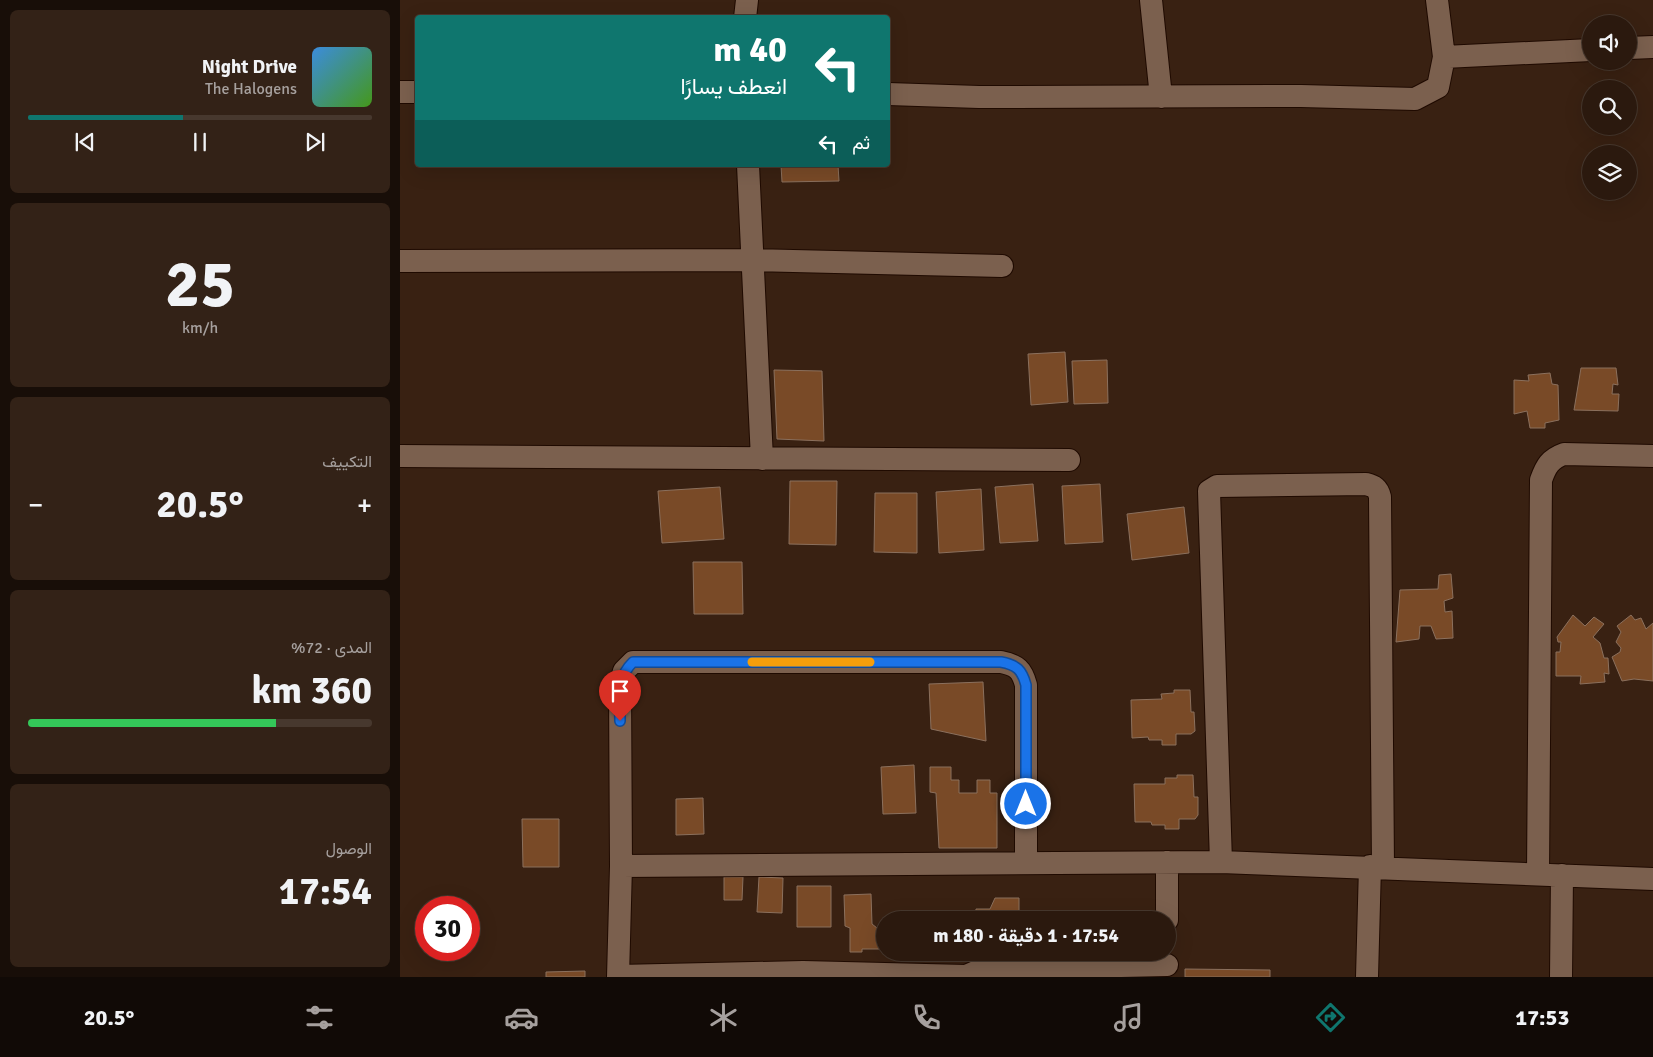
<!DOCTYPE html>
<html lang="ar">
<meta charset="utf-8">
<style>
body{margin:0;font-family:Signika,Vazirmatn,sans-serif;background:#332217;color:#f1f3f6;direction:rtl;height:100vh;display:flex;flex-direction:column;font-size:19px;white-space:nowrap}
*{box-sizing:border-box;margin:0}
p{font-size:16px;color:#a6a09e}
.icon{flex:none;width:28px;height:28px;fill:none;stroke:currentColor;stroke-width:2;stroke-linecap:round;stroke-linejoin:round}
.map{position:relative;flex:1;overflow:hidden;direction:ltr}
.panel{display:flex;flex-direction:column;gap:10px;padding:10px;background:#180e08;width:400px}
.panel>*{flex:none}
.banner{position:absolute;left:15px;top:15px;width:475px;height:152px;border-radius:5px;box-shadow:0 5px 20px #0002,0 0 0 1px #47382e;direction:rtl;background:#0f766e;color:#fff;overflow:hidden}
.tools{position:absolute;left:1182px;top:15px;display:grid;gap:10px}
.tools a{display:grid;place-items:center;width:55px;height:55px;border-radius:50%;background:#2b190e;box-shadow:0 5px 20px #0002,0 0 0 1px #47382e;font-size:25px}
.speed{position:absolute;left:15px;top:896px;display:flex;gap:10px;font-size:25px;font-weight:700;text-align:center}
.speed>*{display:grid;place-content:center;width:65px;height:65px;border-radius:50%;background:#2b190e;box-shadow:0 5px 20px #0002,0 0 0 1px #47382e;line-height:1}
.speed .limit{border:8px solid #d22;background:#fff;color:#111}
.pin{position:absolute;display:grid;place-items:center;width:42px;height:42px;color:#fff;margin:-51px -21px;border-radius:50% 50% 50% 0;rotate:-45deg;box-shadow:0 0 5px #0007}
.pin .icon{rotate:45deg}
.me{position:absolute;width:55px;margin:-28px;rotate:0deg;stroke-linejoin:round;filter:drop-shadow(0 0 4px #0008)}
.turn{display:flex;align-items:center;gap:18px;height:105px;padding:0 20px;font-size:22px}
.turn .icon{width:65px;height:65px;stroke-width:2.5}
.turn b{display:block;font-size:35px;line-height:42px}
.then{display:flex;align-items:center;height:48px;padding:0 20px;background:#0003;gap:10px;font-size:19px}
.big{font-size:38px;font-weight:700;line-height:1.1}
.panel .card{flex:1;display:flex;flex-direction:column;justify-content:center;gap:8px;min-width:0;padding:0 18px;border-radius:8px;background:#332217}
.panel .dial{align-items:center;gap:0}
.dial b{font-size:65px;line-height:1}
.song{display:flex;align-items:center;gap:15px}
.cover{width:60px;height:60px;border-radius:8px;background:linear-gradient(135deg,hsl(210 70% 55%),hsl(100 70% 35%))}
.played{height:5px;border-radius:2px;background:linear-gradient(90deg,#0f766e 45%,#47382e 45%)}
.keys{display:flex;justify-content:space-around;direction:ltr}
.heat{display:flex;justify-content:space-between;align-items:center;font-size:28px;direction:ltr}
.charge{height:8px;border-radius:4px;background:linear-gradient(90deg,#34c759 72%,#47382e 0)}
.trip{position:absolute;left:476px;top:911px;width:300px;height:50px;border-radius:25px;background:#2b190e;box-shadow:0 5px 20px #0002,0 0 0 1px #47382e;font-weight:700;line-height:50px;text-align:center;direction:rtl}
.menu{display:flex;height:80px;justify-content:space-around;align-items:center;background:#110a06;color:#a6a09e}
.menu .icon{width:35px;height:35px}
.menu .on{color:#0f766e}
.menu b{font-size:22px;color:#f1f3f6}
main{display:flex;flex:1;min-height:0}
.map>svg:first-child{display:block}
</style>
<main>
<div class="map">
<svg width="1253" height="977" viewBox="0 0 1253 977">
<rect width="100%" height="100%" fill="#392112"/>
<path fill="#794a27" stroke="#8b705d" d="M381,165H438L439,181L382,182Z
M665,352L668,402L631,405L628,354Z
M707,360L708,403L674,404L672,361Z
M1181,368H1216L1218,385L1213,384L1212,394H1219L1218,411L1174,410Z
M374,370L422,371L424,441L377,439Z
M1150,373L1152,384L1158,385L1159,420L1145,423V428H1130L1127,411L1114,414V380L1129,381L1128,375Z
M390,481H437L436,545L389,544Z
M633,484L638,541L600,543L595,487Z
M700,484L703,542L665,544L662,486Z
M320,487L324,539L262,543L258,491Z
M581,489L584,550L539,553L536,492Z
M475,493H517V553L474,552Z
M784,507L789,553L732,560L727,514Z
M293,562H342L343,614H294Z
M1051,574L1053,598L1044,601L1045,612L1052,611L1053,638L1036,639L1031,626H1020L1019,639L996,642L1000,590L1038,589L1039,575Z
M1173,615L1185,626L1194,617L1204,624L1193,637L1200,643L1204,658H1208L1209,674L1204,673L1205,682L1180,684L1181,676H1156V652H1160L1161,642H1158L1157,637Z
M1231,615L1235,620L1241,618L1246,629L1253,623V681L1234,679L1222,681L1212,657L1220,652L1221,648L1216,642L1221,632L1217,626Z
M583,682L586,741L531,729L529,684Z
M774,690H790L791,712H794L795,731L791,734H776V745H762V740H749L748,737L732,738L731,700L762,699L761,694L774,693Z
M514,765L516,813L483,814L481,767Z
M530,767H551V780H559V793H577V780H590V793H597V848H539L536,793L530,792Z
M777,775H793L794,797H798V815L795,819H779V829H765V825H752L751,822H735L734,784H765V778H777Z
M303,798L304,834L276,835V799Z
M122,819H159V867H123Z
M324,877H343L342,900H324Z
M359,877L383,878L382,913L357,912Z
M397,886H431V927H397Z
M471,894L472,924L482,932V949H462V952H450V928L445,926L444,895Z
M595,898H619V920H575L576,909H590Z
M785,969L870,970V977H785Z
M185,971V977H146V972Z"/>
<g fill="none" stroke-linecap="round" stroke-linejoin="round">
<g stroke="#1f0a00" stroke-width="24">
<path id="minor" d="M751,0L761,97
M345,18L347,0
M1229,48L1253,47
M1044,57L1191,50
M0,92H18
M488,94L579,97L901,96L1015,99L1038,87L1044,57L1037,0
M348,165L362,459
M0,261L353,260L602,266
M0,456L669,460
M821,862L809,491L817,486L966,484C974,486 978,488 980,497L983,867
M221,866L821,862L1253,879
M1138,874L1141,480C1146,466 1150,459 1164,454L1253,456
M767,920V862
M218,976L403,972L566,976L582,969L767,965
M218,977L221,866L220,685L224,671L233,662H601C617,665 622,670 626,685V863
M967,977L970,866
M1161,977L1162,875"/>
</g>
<use href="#minor" stroke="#7b604e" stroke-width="22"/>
</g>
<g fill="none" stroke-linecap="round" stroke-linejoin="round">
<g stroke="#114b97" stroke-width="12">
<path id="route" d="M220,721C220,699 216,678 233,662H601C617,665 622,670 626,685V804"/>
</g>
<use href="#route" stroke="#1a73e8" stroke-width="9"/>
<path stroke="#f59e0b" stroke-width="9" d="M352,662H470"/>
</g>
</svg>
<div class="tools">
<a><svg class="icon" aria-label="sound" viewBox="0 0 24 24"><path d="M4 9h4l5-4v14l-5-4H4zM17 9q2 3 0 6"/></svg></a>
<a><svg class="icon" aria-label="search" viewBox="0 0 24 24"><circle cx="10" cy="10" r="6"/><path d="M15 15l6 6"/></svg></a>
<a><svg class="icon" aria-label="layers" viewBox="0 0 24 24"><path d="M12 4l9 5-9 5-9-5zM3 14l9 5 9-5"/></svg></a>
</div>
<div class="speed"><div class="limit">30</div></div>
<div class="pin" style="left:220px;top:721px;background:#d93025"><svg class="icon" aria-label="arrive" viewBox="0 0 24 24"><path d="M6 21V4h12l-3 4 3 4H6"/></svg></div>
<svg class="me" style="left:626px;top:804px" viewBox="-20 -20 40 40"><circle r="17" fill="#1a73e8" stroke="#fff" stroke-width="3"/><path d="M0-11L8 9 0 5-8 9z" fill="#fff"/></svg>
<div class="trip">17:54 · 1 دقيقة · 180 m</div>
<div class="banner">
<div class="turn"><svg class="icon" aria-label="left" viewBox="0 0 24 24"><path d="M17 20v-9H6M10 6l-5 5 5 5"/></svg><div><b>40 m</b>انعطف يسارًا</div></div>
<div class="then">ثم<svg class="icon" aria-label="left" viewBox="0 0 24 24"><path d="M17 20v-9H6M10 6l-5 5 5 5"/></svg></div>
</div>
</div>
<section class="panel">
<div class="card">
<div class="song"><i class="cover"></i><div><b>Night Drive</b><p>The Halogens</p></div></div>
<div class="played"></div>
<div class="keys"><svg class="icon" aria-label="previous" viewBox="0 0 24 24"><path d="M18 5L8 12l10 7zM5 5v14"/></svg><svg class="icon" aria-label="pause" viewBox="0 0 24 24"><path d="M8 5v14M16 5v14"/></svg><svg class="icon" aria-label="next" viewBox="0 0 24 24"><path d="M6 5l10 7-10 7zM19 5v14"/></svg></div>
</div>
<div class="card dial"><b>25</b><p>km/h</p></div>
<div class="card"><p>التكييف</p>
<div class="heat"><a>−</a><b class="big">20.5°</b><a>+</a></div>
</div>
<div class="card"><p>المدى · 72%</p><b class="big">360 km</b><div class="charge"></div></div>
<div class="card"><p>الوصول</p><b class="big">17:54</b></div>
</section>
</main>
<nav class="menu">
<b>17:53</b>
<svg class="icon on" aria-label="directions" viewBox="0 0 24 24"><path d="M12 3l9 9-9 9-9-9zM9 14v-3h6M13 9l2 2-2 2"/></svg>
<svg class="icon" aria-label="music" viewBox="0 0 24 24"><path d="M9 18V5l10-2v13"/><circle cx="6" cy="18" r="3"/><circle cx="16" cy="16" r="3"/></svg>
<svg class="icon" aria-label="phone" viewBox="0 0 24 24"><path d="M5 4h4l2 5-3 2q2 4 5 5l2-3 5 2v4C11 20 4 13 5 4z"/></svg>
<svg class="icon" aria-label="climate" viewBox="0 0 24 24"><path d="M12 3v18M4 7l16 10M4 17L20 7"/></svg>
<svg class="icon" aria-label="car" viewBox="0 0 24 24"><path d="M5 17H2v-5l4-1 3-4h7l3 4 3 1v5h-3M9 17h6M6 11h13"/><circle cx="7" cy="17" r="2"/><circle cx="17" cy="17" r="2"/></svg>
<svg class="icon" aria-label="filters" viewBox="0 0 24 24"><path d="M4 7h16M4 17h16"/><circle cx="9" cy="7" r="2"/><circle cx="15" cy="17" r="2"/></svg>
<b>20.5°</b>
</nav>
